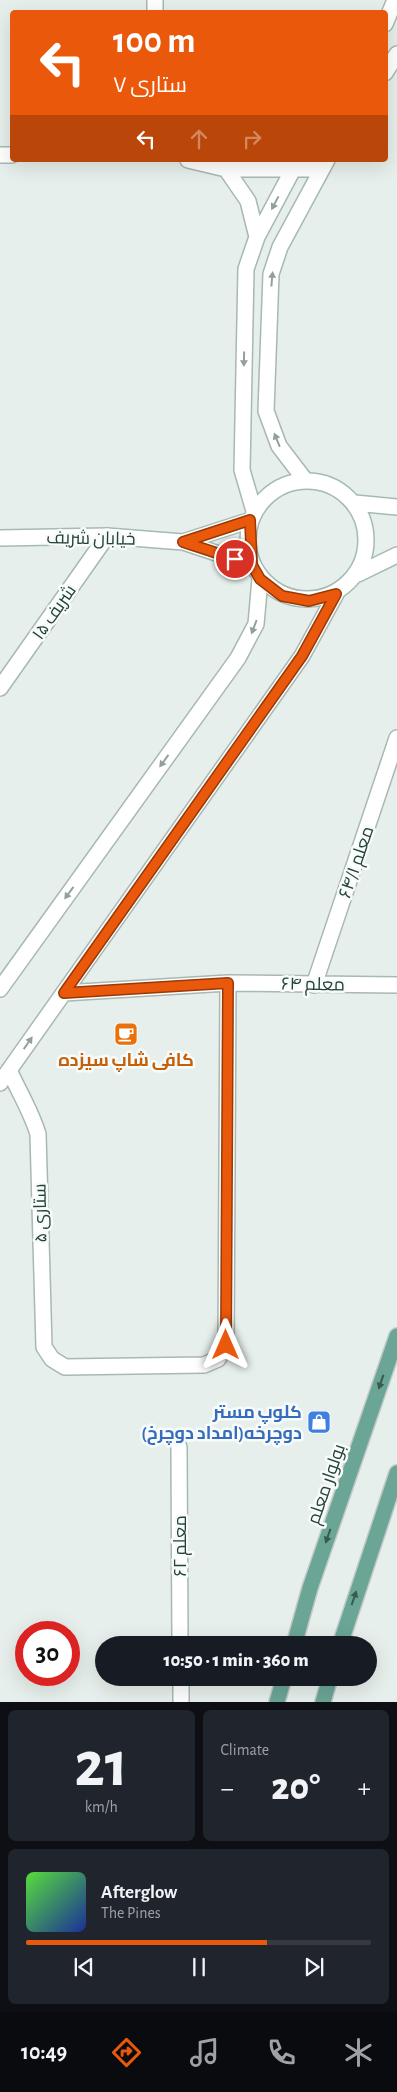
<!DOCTYPE html>
<meta charset="utf-8">
<style>
body{margin:0;font-family:"Alegreya Sans",Cairo,sans-serif;background:#20242c;color:#f1f3f6;height:100vh;display:flex;flex-direction:column;font-size:19px;white-space:nowrap}
*{box-sizing:border-box;margin:0}
p{font-size:16px;color:#9ea1a6}
.icon{flex:none;width:28px;height:28px;fill:none;stroke:currentColor;stroke-width:2;stroke-linecap:round;stroke-linejoin:round}
.map{position:relative;height:1702px;overflow:hidden}
.details{display:flex;flex-direction:column;gap:8px;padding:8px;background:#0d0f14;flex:1}
.details>*{flex:none}
.top-card{position:absolute;left:10px;top:10px;width:378px;height:152px;border-radius:5px;box-shadow:0 5px 20px #0002;background:#ea580c;color:#fff;overflow:hidden}
.speed{position:absolute;left:15px;top:1621px;display:flex;gap:10px;font-size:25px;font-weight:700;text-align:center}
.speed>*{display:grid;place-content:center;width:65px;height:65px;border-radius:50%;background:#171b24;box-shadow:0 5px 20px #0002;line-height:1}
.speed .limit{border:8px solid #d22;background:#fff;color:#111}
.pin{position:absolute;display:grid;place-items:center;width:42px;height:42px;color:#fff;margin:-21px;border:2px solid #fff;border-radius:50%;box-shadow:0 1px 5px #0007}
.me{position:absolute;width:55px;margin:-28px;rotate:0deg;stroke-linejoin:round;filter:drop-shadow(0 0 4px #0008)}
.turn{display:flex;align-items:center;gap:18px;height:105px;padding:0 20px;font-size:22px}
.turn .icon{width:65px;height:65px;stroke-width:2.5}
.turn b{display:block;font-size:35px;line-height:42px}
.lanes{display:flex;align-items:center;height:48px;padding:0 20px;background:#0003;justify-content:center;gap:25px;direction:ltr}
.lanes .off{opacity:.35}
.big{font-size:38px;font-weight:800;line-height:1.1}
.details .tile{flex:1;display:flex;flex-direction:column;justify-content:center;gap:8px;min-width:0;padding:0 18px;border-radius:8px;background:#20242c}
.details .dial{align-items:center;gap:0}
.dial b{font-size:65px;line-height:1}
.song{display:flex;align-items:center;gap:15px}
.cover{width:60px;height:60px;border-radius:8px;background:linear-gradient(135deg,hsl(110 70% 55%),hsl(230 70% 35%))}
.played{height:5px;border-radius:2px;background:linear-gradient(90deg,#ea580c 70%,#363941 70%)}
.keys{display:flex;justify-content:space-around;direction:ltr}
.heat{display:flex;justify-content:space-between;align-items:center;font-size:28px;direction:ltr}
.details .tiles{flex:1;display:grid;gap:8px;grid-template-columns:1fr 1fr}
.tile:last-child{grid-column:span 2}
.trip{position:absolute;left:95px;top:1636px;width:282px;height:50px;border-radius:25px;background:#171b24;box-shadow:0 5px 20px #0002;font-weight:800;line-height:50px;text-align:center}
.tab-bar{display:flex;height:80px;justify-content:space-around;align-items:center;background:#090b0e;color:#9ea1a6}
.tab-bar .icon{width:35px;height:35px}
.tab-bar .selected{color:#ea580c}
.tab-bar b{font-size:22px;color:#f1f3f6}
.map>svg:first-child{display:block}
</style>
<div class="map">
<svg width="397" height="1702" viewBox="0 0 397 1702">
<rect width="100%" height="100%" fill="#e6efeb"/>
<g fill="none" stroke-linecap="round" stroke-linejoin="round">
<g stroke="#a8b8b2" stroke-width="18">
<path id="street" d="M155,0V12
M385,24L395,0
M385,73L397,54
M0,155H12
M188,160L226,169H321
M226,169L248,201L257,237
M305,480L279,446L266,411L271,274L280,247L327,160
M254,511L242,470L246,269L257,237L298,160
M0,688L107,536
M314,985L397,738
M0,989L238,658L256,624L260,579
M64,993L228,983L397,985
M9,1070C19,1092 31,1111 38,1134L44,1347L52,1359L65,1367L204,1365L218,1359L226,1345L228,983
M0,1083L302,656L336,594
M179,1447L180,1645
M181,1678V1702"/>
</g>
<g stroke="#a4bbb3" stroke-width="18">
<path id="secondary" d="M248 540a59 59 0 1 1 118 0a59 59 0 1 1-118 0Z
M355,503L397,507
M0,538L107,536L183,542L252,565
M183,542L251,520
M358,574L397,555"/>
</g>
<g stroke="#c2cac8" stroke-width="18">
<path id="primary" d="M294,1645L310,1588L397,1336
M340,1645L397,1473
M277,1702L284,1678
M323,1702L330,1678"/>
</g>
<use href="#street" stroke="#fff" stroke-width="15"/>
<use href="#secondary" stroke="#fff" stroke-width="15"/>
<use href="#primary" stroke="#6aa596" stroke-width="15"/>
</g>
<defs><path id="oneway-solid" d="M-6-.8H1V-3.2L6.5 0L1 3.2V.8H-6Z" transform="scale(1.25)"/></defs>
<g fill="#92a09c">
<use href="#oneway-solid" transform="translate(275 203) rotate(118)"/>
<use href="#oneway-solid" transform="translate(272 279) rotate(-85)"/>
<use href="#oneway-solid" transform="translate(244 359) rotate(91)"/>
<use href="#oneway-solid" transform="translate(277 440) rotate(-112)"/>
<use href="#oneway-solid" transform="translate(254 627) rotate(111)"/>
<use href="#oneway-solid" transform="translate(164 761) rotate(126)"/>
<use href="#oneway-solid" transform="translate(69 893) rotate(126)"/>
<use href="#oneway-solid" transform="translate(28 1043) rotate(-55)"/>
</g>
<g fill="#365b51">
<use href="#oneway-solid" transform="translate(381 1382) rotate(109)"/>
<use href="#oneway-solid" transform="translate(328 1536) rotate(109)"/>
<use href="#oneway-solid" transform="translate(354 1598) rotate(-71)"/>
</g>
<g fill="none" stroke-linecap="round" stroke-linejoin="round">
<g stroke="#983908" stroke-width="12">
<path id="route" d="M226,1345L228,983L64,993L302,656L336,594L309,601L282,596L260,579L252,565L250,520L183,542L235,559"/>
</g>
<use href="#route" stroke="#ea580c" stroke-width="9"/>
</g>
<defs>
<g id="cafe-square" transform="scale(1.25)"><rect x="-9" y="-9" width="18" height="18" rx="4" fill="#e8710a" stroke="#f7fbf9"/><path d="M-5.5-4.5H6V0H3Q3 3.5 0 3.5H-2.5Q-5.5 3.5-5.5 0ZM3-3.2v2h1.7v-2ZM-6 4.5H4V6H-6Z" fill="#fff"/></g>
<g id="shop-square" transform="scale(1.25)"><rect x="-9" y="-9" width="18" height="18" rx="4" fill="#3f7fe0" stroke="#f7fbf9"/><path d="M-5-2.5h2.3a2.7 3.5 0 0 1 5.4 0H5L5.5 6h-11ZM-1.5-2.5h3a1.5 2.3 0 0 0-3 0Z" fill="#fff"/></g>
</defs>
<g fill-rule="evenodd">
<use href="#cafe-square" x="126" y="1034"/>
<use href="#shop-square" x="319" y="1422"/>
</g>
<g text-anchor="middle" stroke-width="5" stroke-linejoin="round" paint-order="stroke">
<g font-size="18" fill="#24423a" stroke="#f7fbf9">
<text transform="translate(91 538) rotate(1)" y="6">خیابان شریف</text>
<text transform="translate(54 612) rotate(-55)" y="6">شریف ۱۵</text>
<text transform="translate(356 862) rotate(-71)" y="6">معلم ۶۴/۱</text>
<text transform="translate(313 984) rotate(1)" y="6">معلم ۶۴</text>
<text transform="translate(40 1213) rotate(-91)" y="6">ستاری ۵</text>
<text transform="translate(326 1484) rotate(-71)" y="6">بولوار معلم</text>
<text transform="translate(180 1546) rotate(-90)" y="6">معلم ۶۲</text>
</g>
<g font-size="18" font-weight="bold" fill="#c56008" stroke="#f7fbf9">
<text x="126" y="1066">کافی شاپ سیزده</text>
</g>
<g font-size="18" font-weight="bold" fill="#366cbe" stroke="#f7fbf9" text-anchor="end">
<text x="302" y="1418">کلوپ مستر<tspan x="302" dy="21">دوچرخه(امداد دوچرخ)</tspan></text>
</g>
</g>
</svg>
<div class="speed"><div class="limit">30</div></div>
<div class="pin" style="left:235px;top:559px;background:#d93025"><svg class="icon" aria-label="arrive" viewBox="0 0 24 24"><path d="M6 21V4h12l-3 4 3 4H6"/></svg></div>
<svg class="me" style="left:226px;top:1345px" viewBox="-20 -20 40 40"><path d="M0-17L14 15 0 8-14 15z" fill="#ea580c" stroke="#fff" stroke-width="4"/></svg>
<div class="trip">10:50 · 1 min · 360 m</div>
<div class="top-card">
<div class="turn"><svg class="icon" aria-label="left" viewBox="0 0 24 24"><path d="M17 20v-9H6M10 6l-5 5 5 5"/></svg><div><b>100 m</b>ستاری ۷</div></div>
<div class="lanes"><svg class="icon" aria-label="left" viewBox="0 0 24 24"><path d="M17 20v-9H6M10 6l-5 5 5 5"/></svg><svg class="icon off" aria-label="ahead" viewBox="0 0 24 24"><path d="M12 20V5M6 11l6-6 6 6"/></svg><svg class="icon off" aria-label="right" viewBox="0 0 24 24"><path d="M7 20v-9h11M14 6l5 5-5 5"/></svg></div>
</div>
</div>
<section class="details">
<div class="tiles">
<div class="tile dial"><b>21</b><p>km/h</p></div>
<div class="tile"><p>Climate</p>
<div class="heat"><a>−</a><b class="big">20°</b><a>+</a></div>
</div>
<div class="tile">
<div class="song"><i class="cover"></i><div><b>Afterglow</b><p>The Pines</p></div></div>
<div class="played"></div>
<div class="keys"><svg class="icon" aria-label="previous" viewBox="0 0 24 24"><path d="M18 5L8 12l10 7zM5 5v14"/></svg><svg class="icon" aria-label="pause" viewBox="0 0 24 24"><path d="M8 5v14M16 5v14"/></svg><svg class="icon" aria-label="next" viewBox="0 0 24 24"><path d="M6 5l10 7-10 7zM19 5v14"/></svg></div>
</div>
</div>
</section>
<nav class="tab-bar">
<b>10:49</b>
<svg class="icon selected" aria-label="directions" viewBox="0 0 24 24"><path d="M12 3l9 9-9 9-9-9zM9 14v-3h6M13 9l2 2-2 2"/></svg>
<svg class="icon" aria-label="music" viewBox="0 0 24 24"><path d="M9 18V5l10-2v13"/><circle cx="6" cy="18" r="3"/><circle cx="16" cy="16" r="3"/></svg>
<svg class="icon" aria-label="phone" viewBox="0 0 24 24"><path d="M5 4h4l2 5-3 2q2 4 5 5l2-3 5 2v4C11 20 4 13 5 4z"/></svg>
<svg class="icon" aria-label="climate" viewBox="0 0 24 24"><path d="M12 3v18M4 7l16 10M4 17L20 7"/></svg>
</nav>
